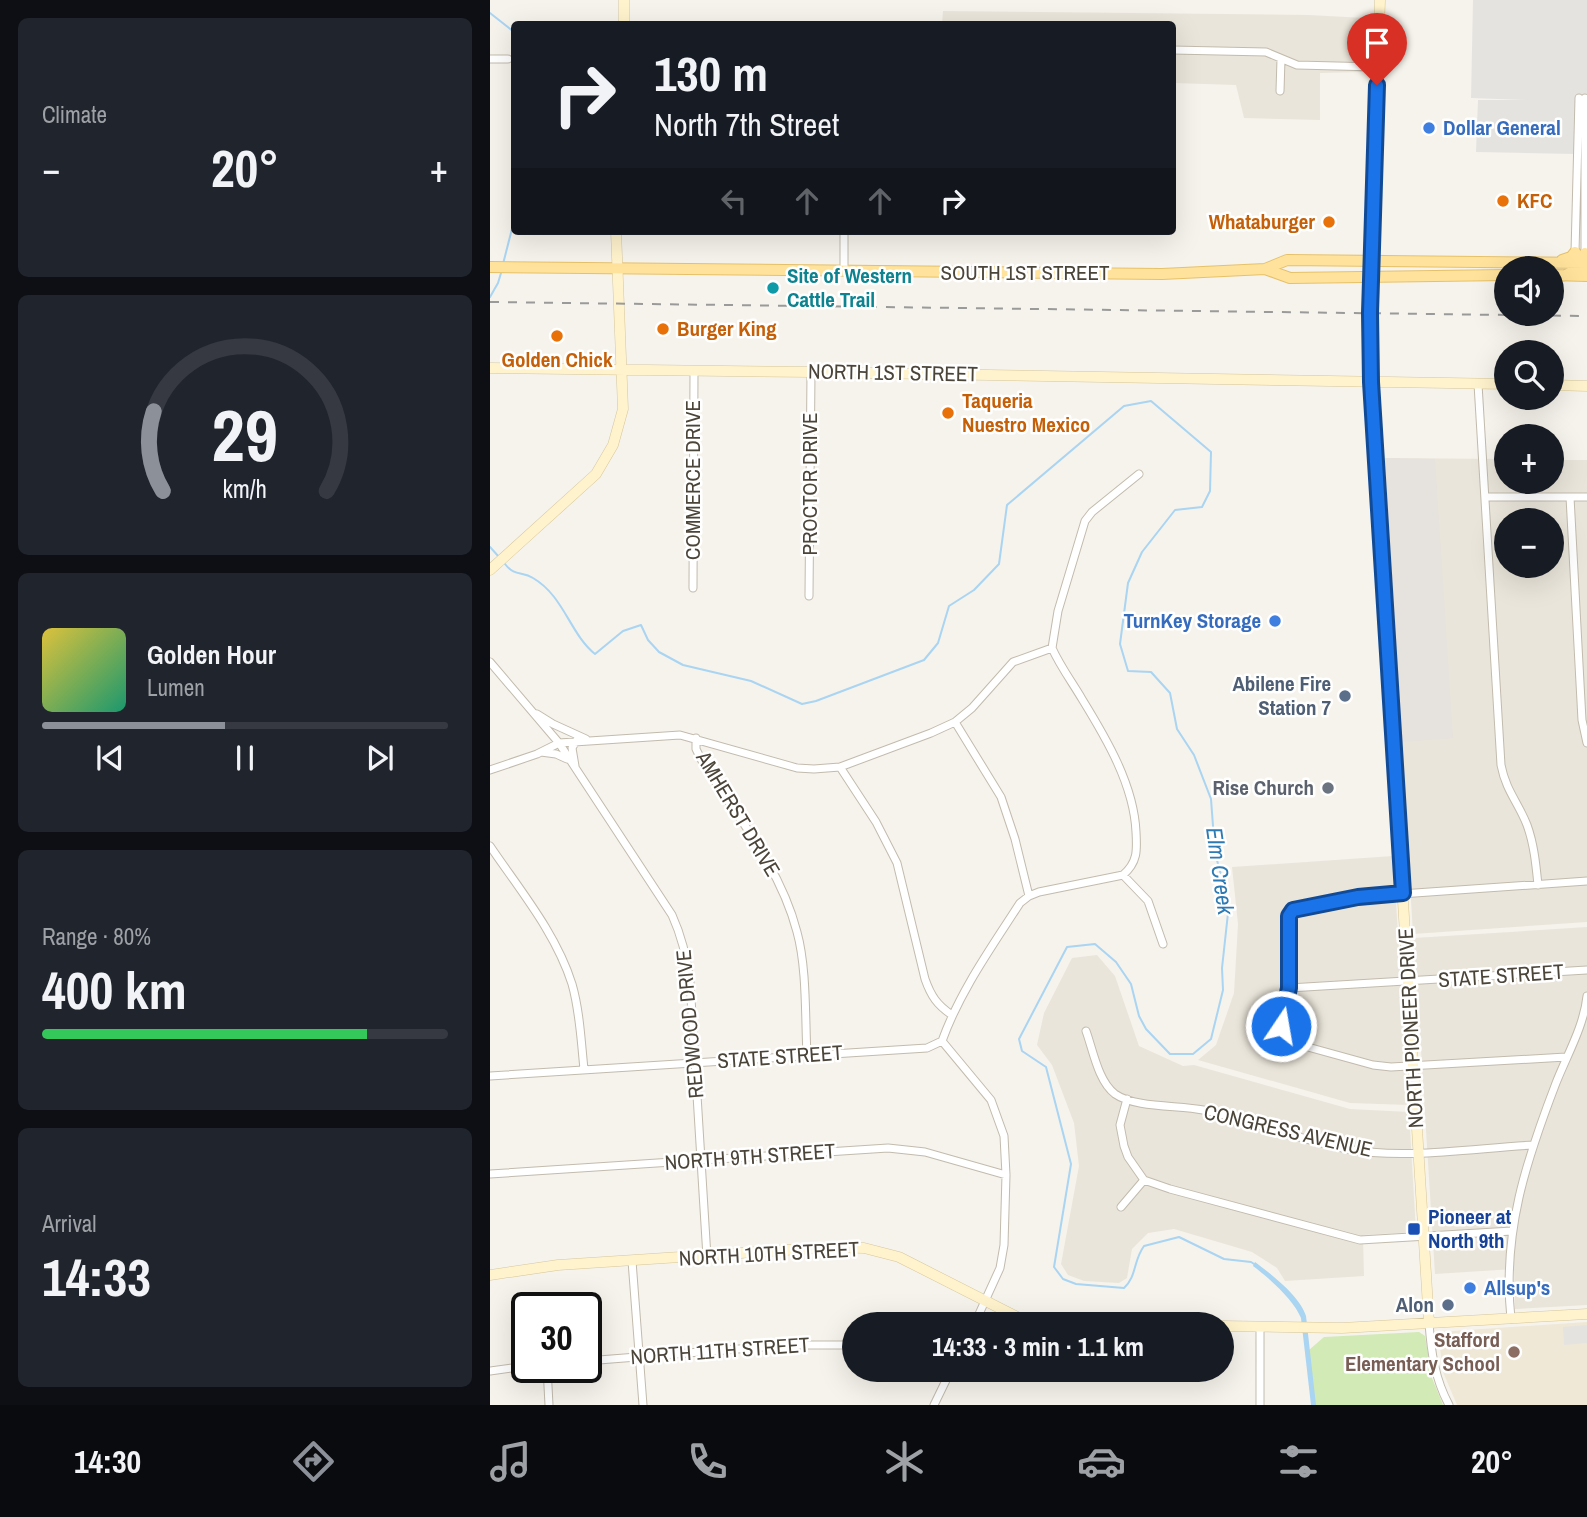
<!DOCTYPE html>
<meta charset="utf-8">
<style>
body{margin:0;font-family:"Archivo Narrow",sans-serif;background:#20242c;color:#f1f3f6;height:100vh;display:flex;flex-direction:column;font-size:26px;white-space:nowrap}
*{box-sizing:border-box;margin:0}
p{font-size:23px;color:#9ea1a6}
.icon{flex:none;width:38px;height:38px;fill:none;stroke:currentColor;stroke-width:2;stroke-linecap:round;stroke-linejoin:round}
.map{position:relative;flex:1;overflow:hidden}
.panel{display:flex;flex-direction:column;gap:18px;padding:18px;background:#0d0f14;width:490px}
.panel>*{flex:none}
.top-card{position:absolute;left:21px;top:21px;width:665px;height:214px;border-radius:7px;box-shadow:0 7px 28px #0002;background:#171b24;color:#f1f3f6;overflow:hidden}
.controls{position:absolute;left:1004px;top:256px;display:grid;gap:14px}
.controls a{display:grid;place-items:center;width:70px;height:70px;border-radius:50%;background:#171b24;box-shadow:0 7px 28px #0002;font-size:35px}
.speed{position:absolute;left:21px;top:1292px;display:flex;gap:14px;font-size:35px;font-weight:700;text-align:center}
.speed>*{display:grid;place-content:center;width:91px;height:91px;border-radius:50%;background:#171b24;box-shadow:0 7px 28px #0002;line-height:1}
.speed .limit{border:4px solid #111;border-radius:10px;background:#fff;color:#111}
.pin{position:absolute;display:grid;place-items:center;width:60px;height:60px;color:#fff;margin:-72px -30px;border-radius:50% 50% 50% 0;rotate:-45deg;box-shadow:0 0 7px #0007}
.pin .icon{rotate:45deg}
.me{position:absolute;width:77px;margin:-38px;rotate:12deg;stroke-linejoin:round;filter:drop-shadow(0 0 5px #0008)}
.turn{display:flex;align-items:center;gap:24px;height:147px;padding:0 28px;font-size:32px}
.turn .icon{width:91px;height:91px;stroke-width:2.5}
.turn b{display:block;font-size:49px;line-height:60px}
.lanes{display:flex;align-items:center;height:66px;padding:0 28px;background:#0003;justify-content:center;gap:35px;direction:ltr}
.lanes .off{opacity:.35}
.big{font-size:52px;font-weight:700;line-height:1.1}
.panel .widget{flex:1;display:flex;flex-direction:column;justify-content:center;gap:10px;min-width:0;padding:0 24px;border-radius:10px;background:#20242c}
.panel .dial{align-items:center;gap:0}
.dial svg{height:182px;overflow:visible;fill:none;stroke:#363941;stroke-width:7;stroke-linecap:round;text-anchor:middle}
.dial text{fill:#f1f3f6;stroke:none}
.song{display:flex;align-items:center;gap:21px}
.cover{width:84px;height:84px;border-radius:10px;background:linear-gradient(135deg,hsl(50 70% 55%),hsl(160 70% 35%))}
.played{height:7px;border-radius:4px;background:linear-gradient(90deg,#8c9099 45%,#363941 45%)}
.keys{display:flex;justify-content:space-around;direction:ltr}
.heat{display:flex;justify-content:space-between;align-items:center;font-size:38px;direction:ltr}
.charge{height:10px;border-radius:5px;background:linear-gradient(90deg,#34c759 80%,#363941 0)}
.trip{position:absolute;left:352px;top:1312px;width:392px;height:70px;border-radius:35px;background:#171b24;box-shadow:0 7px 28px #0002;font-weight:700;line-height:70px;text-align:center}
.tabs{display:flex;height:112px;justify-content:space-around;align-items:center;background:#090b0e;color:#9ea1a6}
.tabs .icon{width:49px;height:49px}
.tabs .current{color:#8c9099}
.tabs b{font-size:32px;color:#f1f3f6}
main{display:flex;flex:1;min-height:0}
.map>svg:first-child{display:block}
</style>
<main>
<section class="panel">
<div class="widget"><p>Climate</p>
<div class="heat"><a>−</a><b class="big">20°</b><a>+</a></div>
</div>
<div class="widget dial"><svg viewBox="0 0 100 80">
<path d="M14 69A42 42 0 1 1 86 69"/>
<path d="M14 69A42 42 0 0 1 10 34" stroke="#8c9099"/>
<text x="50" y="56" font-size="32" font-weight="700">29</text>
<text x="50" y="72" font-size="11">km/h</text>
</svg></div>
<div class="widget">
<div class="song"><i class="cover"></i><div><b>Golden Hour</b><p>Lumen</p></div></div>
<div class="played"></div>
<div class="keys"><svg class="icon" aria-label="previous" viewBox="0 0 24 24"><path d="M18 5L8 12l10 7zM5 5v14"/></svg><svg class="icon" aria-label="pause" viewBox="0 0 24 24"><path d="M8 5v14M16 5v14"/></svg><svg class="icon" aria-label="next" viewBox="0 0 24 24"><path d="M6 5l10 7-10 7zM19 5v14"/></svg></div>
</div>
<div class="widget"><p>Range · 80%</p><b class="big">400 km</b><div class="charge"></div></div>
<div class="widget"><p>Arrival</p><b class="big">14:33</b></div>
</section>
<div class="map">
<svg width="1097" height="1405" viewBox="0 0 1097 1405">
<rect width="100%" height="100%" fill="#f6f3ec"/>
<path fill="#eae5da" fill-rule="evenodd" d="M453,11L819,15L875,18L873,72L830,73V120L754,118L746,85L683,83L682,24H452Z
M895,458L1017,459V481H1062V460H1097V922L923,934ZM1017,520H1062V565H1017Z
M903,856L919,1105L860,1103L708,1060L726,1045L744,993L748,924L742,867Z
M1097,927V1305L1025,1309L1024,1269L945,1274L924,938Z
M607,955L625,976L649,1046L693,1066L704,1065L860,1109L919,1112L926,1232L873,1235L874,1276L795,1281L787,1268L762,1252L684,1229L658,1233L642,1249L637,1278L629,1283L594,1281L578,1275L571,1264L589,1166L584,1123L562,1065L547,1045L554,1013L582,958Z"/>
<path fill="#e6e2dd" d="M895,458L945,459L963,738L912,742Z"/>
<path fill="#efe8d6" d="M1097,1322V1405H967L953,1372L948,1332Z"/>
<path fill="#d2eab5" d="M929,1332L935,1336L942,1378L953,1405H825L819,1350L834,1337Z"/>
<path fill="#e5e3e0" d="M983,0H1097V100L1085,154L986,152L988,100H1035L981,98Z
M1097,1325V1343L1074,1345L1073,1327Z"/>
<path fill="#a9d4f2" d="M765,1262C782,1275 810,1296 816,1316L826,1405H821L811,1318C804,1300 779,1278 763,1266Z"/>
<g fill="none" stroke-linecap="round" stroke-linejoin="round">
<path stroke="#a9d4f2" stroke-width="2" d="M0,13L24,32
M13,264L24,221
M0,297L8,283L11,273
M0,547L9,557
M15,564C25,577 32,571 43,578C74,596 80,634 105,654L133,631L151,625L158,640L169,652L193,665L261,681L312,704L326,701L434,660L448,643L459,606L484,590L509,564L517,505L634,406L661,401L721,452L720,491L712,507L685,510L652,552L638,583L630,644L638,671L661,672L680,693L687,729L704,755L721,799L725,853L739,904L732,968L733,990L721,1039L703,1054H680L656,1029L649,1016L641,984L626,962L605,944L577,947L529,1039L532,1051L556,1067L581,1164L564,1267L573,1279L586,1284L634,1288C647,1276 643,1261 654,1246L689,1237L734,1259L761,1262L764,1264"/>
<g stroke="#c2bbae" stroke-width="9">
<path id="street" d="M682,50L776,52L807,65L887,67
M0,59H18
M790,91L791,59
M1085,252L1089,98
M1095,253V98
M354,272V231
M988,384L1011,765C1016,791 1028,802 1037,825C1044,844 1046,865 1048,885
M995,497H1097
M1080,497L1092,720L1097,743
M203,588L204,372
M319,596L321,372
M562,648L568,611L595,521L602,512L649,474
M0,662L69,743L190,735L307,768L324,769L350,767L441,733L465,722L482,708L523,662L562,648
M47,714L63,724L96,739
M465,722L511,797L525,839L539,896
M206,738V749L214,765C249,818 291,870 307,932C317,968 315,1018 317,1055
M51,752L66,754L77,759
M85,766L82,748L86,741
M350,767L386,822L407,863L435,979C441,996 447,1005 462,1015
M0,770L47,754L69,743L182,915C192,937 197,958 200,982L217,1257
M0,846C29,889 66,933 82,984C90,1012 91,1041 94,1069
M633,875L658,901L673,944
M799,988L1097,970
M596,1031C603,1050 608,1081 625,1094C645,1108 689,1105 713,1110C762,1120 809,1140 857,1149C914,1160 985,1148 1043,1145
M1076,1057L901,1067L883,1065L796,1041C787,1029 794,1017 796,1004C802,975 798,945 799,916L809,907L850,902L868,897L1097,881
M0,1076L437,1048L452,1041
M637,1099L630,1125L634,1146L638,1157L654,1180L680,1189L870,1240L1022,1231
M0,1174L398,1148L435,1152L516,1175
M631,1207L654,1180
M142,1261L153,1405
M1021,1319C1012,1233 1036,1161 1066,1083C1077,1055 1094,1026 1097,996
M939,1323C941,1352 945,1379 959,1405
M484,1325L510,1268L514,1245L516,1175L514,1136L501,1100L452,1041C470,991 501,948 530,903L539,896L549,892L633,875C648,862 647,850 646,832C644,785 616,738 592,699C582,682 570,666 562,648
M770,1327V1405
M96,1361L299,1345H364
M57,1367L59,1405
M0,1371L37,1366
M444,1405L461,1370"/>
</g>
<g stroke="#d6c79b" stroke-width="11">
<path id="secondary" d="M134,0V24
M890,0L881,259V382L939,1323
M0,368L321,372L1017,384
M1062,385L1097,386
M0,570L106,474L123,445L133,409L126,231
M0,1275L68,1265L342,1247L374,1248L409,1257L543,1325
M732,1326L852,1328L1097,1314"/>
</g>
<g stroke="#e6c16a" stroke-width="12">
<path id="primary" d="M1072,260L1081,257L1085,252L1097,271
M0,267L672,274L775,269L797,260L1097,263
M775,269L800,278L1017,275
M1062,275L1097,276
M1074,276L1088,268L1095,253L1097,255"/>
</g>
<use href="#street" stroke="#fff" stroke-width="7"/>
<use href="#secondary" stroke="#fff3cd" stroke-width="10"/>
<use href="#primary" stroke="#ffe39c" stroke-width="10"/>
<path stroke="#9a9a9a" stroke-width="2" stroke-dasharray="9 9" stroke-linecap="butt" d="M0,302L1097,316"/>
</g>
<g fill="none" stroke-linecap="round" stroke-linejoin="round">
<g stroke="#114b97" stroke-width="18">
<path id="route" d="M791,1026L799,988V916L803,910L868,897L913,893L881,382L880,313L887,85"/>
</g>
<use href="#route" stroke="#1a73e8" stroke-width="12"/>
</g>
<g fill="#3f7fe0" stroke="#fff" stroke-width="2.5">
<circle cx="939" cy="128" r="7"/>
<circle cx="785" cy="621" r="7"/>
<circle cx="980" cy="1288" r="7"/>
</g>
<g fill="#e8710a" stroke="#fff" stroke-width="2.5">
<circle cx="1013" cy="201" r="7"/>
<circle cx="839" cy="222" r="7"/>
<circle cx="173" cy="329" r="7"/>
<circle cx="67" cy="336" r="7"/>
<circle cx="458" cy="413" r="7"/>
</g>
<circle fill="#0f9aa8" stroke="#fff" stroke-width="2.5" cx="283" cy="288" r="7"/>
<g fill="#5c6f8a" stroke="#fff" stroke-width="2.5">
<circle cx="855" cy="696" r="7"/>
<circle cx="958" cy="1305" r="7"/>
</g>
<circle fill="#6b7280" stroke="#fff" stroke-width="2.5" cx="838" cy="788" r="7"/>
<rect fill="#1a4fb4" stroke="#fff" stroke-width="2.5" x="917" y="1222" width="14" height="14" rx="3.5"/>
<circle fill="#8d6e63" stroke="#fff" stroke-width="2.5" cx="1024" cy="1352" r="7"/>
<g text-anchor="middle" stroke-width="5" stroke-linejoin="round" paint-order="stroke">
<g font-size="21" font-weight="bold" fill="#366cbe" stroke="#fff" text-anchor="start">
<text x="953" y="135">Dollar General</text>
<text x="771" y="628" text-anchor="end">TurnKey Storage</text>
<text x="994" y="1295">Allsup's</text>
</g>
<g font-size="21" font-weight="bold" fill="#c56008" stroke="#fff" text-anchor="start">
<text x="1027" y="208">KFC</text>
<text x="825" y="229" text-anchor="end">Whataburger</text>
<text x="187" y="336">Burger King</text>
<text x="67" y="367" text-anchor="middle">Golden Chick</text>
<text x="472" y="408">Taqueria<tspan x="472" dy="24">Nuestro Mexico</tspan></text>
</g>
<g font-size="21" fill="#4b4439" stroke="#fff">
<text x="535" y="280">SOUTH 1ST STREET</text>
<text transform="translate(403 373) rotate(1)" y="7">NORTH 1ST STREET</text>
<text transform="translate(203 480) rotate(-90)" y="7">COMMERCE DRIVE</text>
<text transform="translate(320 484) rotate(-90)" y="7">PROCTOR DRIVE</text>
<text transform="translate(248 814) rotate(59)" y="7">AMHERST DRIVE</text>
<text transform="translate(1011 976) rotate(-4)" y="7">STATE STREET</text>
<text transform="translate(200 1024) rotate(-95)" y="7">REDWOOD DRIVE</text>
<text transform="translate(921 1028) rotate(-93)" y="7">NORTH PIONEER DRIVE</text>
<text transform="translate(290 1057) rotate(-4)" y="7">STATE STREET</text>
<text transform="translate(798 1131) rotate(13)" y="7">CONGRESS AVENUE</text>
<text transform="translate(260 1157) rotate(-4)" y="7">NORTH 9TH STREET</text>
<text transform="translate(279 1254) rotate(-3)" y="7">NORTH 10TH STREET</text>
<text transform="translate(230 1351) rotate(-4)" y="7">NORTH 11TH STREET</text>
</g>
<g font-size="21" font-weight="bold" fill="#0d838f" stroke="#fff" text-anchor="start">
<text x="297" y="283">Site of Western<tspan x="297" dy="24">Cattle Trail</tspan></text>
</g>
<g font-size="21" font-weight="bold" fill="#4e5e75" stroke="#fff" text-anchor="end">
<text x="841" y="691">Abilene Fire<tspan x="841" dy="24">Station 7</tspan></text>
<text x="944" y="1312">Alon</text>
</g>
<g font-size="21" font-weight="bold" fill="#5b616d" stroke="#fff" text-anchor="end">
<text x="824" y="795">Rise Church</text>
</g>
<g font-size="21" font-weight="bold" fill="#164399" stroke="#fff" text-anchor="start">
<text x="938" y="1224">Pioneer at<tspan x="938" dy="24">North 9th</tspan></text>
</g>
<g font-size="21" font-weight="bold" fill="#785e54" stroke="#fff" text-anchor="end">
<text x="1010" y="1347">Stafford<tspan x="1010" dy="24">Elementary School</tspan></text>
</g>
<g font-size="23" font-style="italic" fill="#2e7ab2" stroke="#fff">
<text transform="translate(730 871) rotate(82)" y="8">Elm Creek</text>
</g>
</g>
</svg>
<div class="controls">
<a><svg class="icon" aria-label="sound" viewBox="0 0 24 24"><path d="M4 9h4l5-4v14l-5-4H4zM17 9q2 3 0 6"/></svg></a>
<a><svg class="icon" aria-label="search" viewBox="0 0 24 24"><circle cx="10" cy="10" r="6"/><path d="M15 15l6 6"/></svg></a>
<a>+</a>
<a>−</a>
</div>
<div class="speed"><div class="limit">30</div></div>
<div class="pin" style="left:887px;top:85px;background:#d93025"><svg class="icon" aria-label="arrive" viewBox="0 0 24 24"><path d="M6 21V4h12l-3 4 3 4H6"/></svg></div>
<svg class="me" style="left:791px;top:1026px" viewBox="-20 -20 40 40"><circle r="17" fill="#1a73e8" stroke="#fff" stroke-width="3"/><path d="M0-11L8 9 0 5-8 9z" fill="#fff"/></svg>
<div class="trip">14:33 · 3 min · 1.1 km</div>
<div class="top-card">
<div class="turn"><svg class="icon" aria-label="right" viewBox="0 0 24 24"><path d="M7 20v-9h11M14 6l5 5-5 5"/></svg><div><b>130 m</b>North 7th Street</div></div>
<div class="lanes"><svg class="icon off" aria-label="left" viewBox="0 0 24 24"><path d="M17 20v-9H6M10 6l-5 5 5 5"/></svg><svg class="icon off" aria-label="ahead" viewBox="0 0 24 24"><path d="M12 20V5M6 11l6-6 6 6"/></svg><svg class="icon off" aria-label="ahead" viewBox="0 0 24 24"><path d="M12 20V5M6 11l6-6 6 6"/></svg><svg class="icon" aria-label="right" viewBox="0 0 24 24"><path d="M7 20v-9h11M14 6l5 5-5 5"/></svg></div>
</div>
</div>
</main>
<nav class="tabs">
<b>14:30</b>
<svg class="icon current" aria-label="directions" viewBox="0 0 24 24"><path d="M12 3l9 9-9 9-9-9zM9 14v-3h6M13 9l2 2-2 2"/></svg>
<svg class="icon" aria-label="music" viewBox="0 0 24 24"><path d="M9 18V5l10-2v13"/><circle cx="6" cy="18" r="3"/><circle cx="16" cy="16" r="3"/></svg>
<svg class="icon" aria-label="phone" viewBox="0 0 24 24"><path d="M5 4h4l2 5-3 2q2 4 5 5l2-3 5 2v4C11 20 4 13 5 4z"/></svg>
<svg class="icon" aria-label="climate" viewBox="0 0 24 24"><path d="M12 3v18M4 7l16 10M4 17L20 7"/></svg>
<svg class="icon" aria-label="car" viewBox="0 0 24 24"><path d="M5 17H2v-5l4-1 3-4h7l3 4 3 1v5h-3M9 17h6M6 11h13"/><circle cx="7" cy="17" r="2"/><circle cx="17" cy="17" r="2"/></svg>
<svg class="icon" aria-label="filters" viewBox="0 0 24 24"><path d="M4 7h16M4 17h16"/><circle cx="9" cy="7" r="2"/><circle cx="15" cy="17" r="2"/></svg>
<b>20°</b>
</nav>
